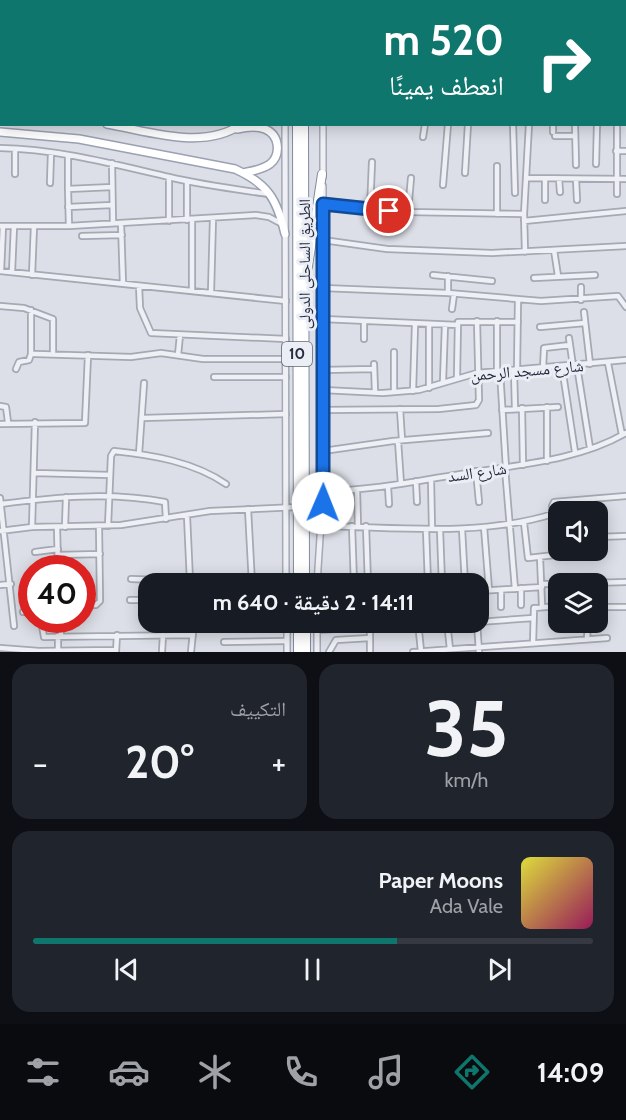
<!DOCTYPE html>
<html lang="ar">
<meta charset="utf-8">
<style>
body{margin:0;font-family:Cabin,"Noto Naskh Arabic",sans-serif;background:#20242c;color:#f1f3f6;direction:rtl;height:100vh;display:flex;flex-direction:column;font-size:22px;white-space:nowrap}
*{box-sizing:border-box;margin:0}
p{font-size:20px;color:#9ea1a6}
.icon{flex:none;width:33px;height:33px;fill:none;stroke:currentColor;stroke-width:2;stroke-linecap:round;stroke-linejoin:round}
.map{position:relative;height:652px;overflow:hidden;direction:ltr}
.sheet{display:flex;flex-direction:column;gap:12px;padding:12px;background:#0d0f14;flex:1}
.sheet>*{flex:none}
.hud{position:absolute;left:0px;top:0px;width:627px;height:126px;box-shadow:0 3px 15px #0003;direction:rtl;background:#0f766e;color:#fff;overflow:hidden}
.tools{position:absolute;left:548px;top:501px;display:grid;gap:12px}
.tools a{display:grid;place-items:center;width:60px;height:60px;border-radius:12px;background:#171b24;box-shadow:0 3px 15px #0003;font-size:30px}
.speed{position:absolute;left:18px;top:555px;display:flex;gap:12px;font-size:30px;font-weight:700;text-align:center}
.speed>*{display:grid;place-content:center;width:78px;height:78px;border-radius:50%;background:#171b24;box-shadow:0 3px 15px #0003;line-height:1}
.speed .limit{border:9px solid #d22;background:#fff;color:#111}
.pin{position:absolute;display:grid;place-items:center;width:51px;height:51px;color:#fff;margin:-26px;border:3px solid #fff;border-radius:50%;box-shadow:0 2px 6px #0007}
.me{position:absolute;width:66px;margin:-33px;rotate:1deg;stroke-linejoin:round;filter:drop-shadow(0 0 4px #0008)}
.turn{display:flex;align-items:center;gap:21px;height:126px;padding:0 24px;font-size:27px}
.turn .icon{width:78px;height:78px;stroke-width:2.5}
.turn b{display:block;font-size:42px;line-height:51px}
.big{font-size:45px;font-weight:800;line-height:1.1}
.sheet .card{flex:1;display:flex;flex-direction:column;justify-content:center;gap:9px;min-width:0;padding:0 21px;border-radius:18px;background:#20242c}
.sheet .dial{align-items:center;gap:0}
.dial b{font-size:78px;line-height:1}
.song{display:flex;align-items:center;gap:18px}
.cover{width:72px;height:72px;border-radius:9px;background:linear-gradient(135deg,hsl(60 70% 55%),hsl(330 70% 35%))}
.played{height:6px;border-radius:3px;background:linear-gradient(90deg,#0f766e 65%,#363941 65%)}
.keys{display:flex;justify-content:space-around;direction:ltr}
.heat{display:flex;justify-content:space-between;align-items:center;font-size:33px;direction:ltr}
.sheet .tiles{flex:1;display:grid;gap:12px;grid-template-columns:1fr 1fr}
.card:last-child{grid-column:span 2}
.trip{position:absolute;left:138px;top:573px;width:351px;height:60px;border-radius:18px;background:#171b24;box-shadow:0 3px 15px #0003;font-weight:800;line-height:60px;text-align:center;direction:rtl}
.tabs{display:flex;height:96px;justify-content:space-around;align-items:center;background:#090b0e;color:#9ea1a6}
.tabs .icon{width:42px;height:42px}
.tabs .active{color:#0f766e}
.tabs b{font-size:27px;color:#f1f3f6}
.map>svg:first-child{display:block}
</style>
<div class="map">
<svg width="626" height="652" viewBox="0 0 626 652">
<rect width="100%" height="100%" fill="#dcdfe7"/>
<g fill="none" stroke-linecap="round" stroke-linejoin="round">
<g stroke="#a5a9b4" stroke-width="8">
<path id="minor" d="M537,0V2
M595,0V2
M608,0V2
M404,2V0
M431,2V0
M495,2V0
M513,124L515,193
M575,124L576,165
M553,132V124
M555,136H575
M423,137L425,124
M0,148C57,149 113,164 169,177C202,185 235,189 269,194
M616,151H626
M68,155V189L112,187
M112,163L113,223
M596,164L597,124
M465,173L468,124
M15,174V149
M169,177V221
M526,178L626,179
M545,179V200
M559,179L560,192
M576,179L577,200
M50,183L51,153
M443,185L448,124
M68,189L69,226
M617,194V124
M323,204L408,212L524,214
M68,207L112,205
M370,209L372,162
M408,212L411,178
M497,214V166
M187,220V181
M192,220V290
M524,221L626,211
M121,223L123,284
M0,226H69L256,215L269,217L282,224
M82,236L122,235
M323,240L387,249L492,253L626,246
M554,250L558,276
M525,252L524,214L529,124
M0,271L286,301
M1,271L3,226
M12,272L14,226
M32,275L34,226
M433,275L492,281
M534,278L595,275
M139,286L140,308L151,333L286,339
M581,287V300
M323,288L448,293L541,301L618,296L626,307
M211,292L213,218
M448,293V276
M0,306L24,308L53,319V354
M452,309L454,294
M584,312L590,364
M323,319L458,325
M540,327L585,323
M569,338L573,366
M364,339V323
M31,354V310
M178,355L180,335
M608,363L622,435
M374,364L375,392
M577,366L590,448
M562,367L575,452
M543,368L544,348L570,345
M16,369L19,362L29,360L31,354H36L131,357L161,353L203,359H286
M517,369L518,300
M323,370L374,369
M514,370L515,409
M497,371V321
M500,371L506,468
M214,377H286
M457,377L458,322H518
M443,381L445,325
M429,388V325
M323,390L383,393L419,390L477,373L626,360
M413,391L415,325
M394,392V352
M0,406L6,407L8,422
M547,407V461
M522,408L523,465
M400,409L402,440
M323,410L439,409L476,405L479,400L477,321
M502,410L558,407
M143,418L286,414
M0,424L85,423L88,355
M398,441L401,484
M323,451L393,441L488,433
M139,454L144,383
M505,468L515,589
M476,471L479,502
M35,473L110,475
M431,479L432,529
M416,481L417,502
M388,486L389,504
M323,491C370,491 415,481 461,474C516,465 578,461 626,433
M357,491L358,526
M0,498L14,626
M1,504C55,497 111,492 165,502L166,519
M248,509L252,584
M524,523L528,558L564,554
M108,526L111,456L114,451C153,455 194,462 226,484
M321,526C399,527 478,537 553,514
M352,526L354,584
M366,526L368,584
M32,527L35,422
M57,527L58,568
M65,527L66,497
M484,527L489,590
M426,529L428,584
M462,529L465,584
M440,530L442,584
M0,531L32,527L121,525L210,511L297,507
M597,537L626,536
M558,542L552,506L554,502L626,496
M35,552L58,549
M58,555L100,554
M540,557L542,606
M45,568L58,567
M131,579L190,581L187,516
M542,584H558
M559,584L626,582
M0,585L11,584
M521,588V605
M478,591L542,587
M130,600H148
M82,605H96L100,601L99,526
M501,607V590
M597,607H626
M23,612H32
M41,620L44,637L193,635
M60,620L61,636
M418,622L421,651
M447,622L450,649
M477,622L479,652
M478,622L533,618
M219,623H287
M370,625V652
M370,626L418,623
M317,630L370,627
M58,636V651
M587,639L588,622
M224,642L287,641
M533,643L534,608L558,606
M0,648L39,651L116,650
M116,652L117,635
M162,652L163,635
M191,652L194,622
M329,652L336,640L370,638
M413,652L607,638"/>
</g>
<g stroke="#a5a9b4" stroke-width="8">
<path id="tertiary" d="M321,0V2
M285,124L286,584
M323,177V124
M317,584L323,491V186
M287,622V652
M317,622V652"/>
</g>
<g stroke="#9ba1b3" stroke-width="10">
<path id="primary" d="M283,2V0
M0,114H2
M107,124C149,131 203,151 242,124
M237,129C246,127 257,126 265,129C280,135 281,155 270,164C262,170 251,171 243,173
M0,132L79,139L235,169C268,184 277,199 285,234"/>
</g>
<g stroke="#838a9e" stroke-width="10">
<path id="trunk" d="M297,0V2
M304,0V2
M297,124L298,584
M304,124L305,584
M307,273L322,174
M298,622V652
M306,622V652"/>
</g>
<use href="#minor" stroke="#eff0f5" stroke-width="4.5"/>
<use href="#tertiary" stroke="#eff0f5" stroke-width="5"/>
<use href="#primary" stroke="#fff" stroke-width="7"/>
<use href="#trunk" stroke="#fff" stroke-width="8"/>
</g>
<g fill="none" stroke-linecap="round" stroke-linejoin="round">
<g stroke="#114b97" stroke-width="15">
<path id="route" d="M323,503V204L389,211"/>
</g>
<use href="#route" stroke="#1a73e8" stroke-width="10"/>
</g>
<g text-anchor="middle" stroke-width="6" stroke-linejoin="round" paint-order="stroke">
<rect fill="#ebeef5" stroke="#606675" stroke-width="1.5" x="282" y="342" width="30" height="24" rx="4.5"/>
<g font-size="15" font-weight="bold" fill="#252b3e">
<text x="297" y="359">10</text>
</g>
<g font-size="16" fill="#252b3e" stroke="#ebeef5">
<text transform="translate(304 264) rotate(-90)" y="6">الطريق الساحلى الدولى</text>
<text transform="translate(527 370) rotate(-5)" y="6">شارع مسجد الرحمن</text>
<text transform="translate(477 472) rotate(-8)" y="6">شارع السد</text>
</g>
</g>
</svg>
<div class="tools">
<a><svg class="icon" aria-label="sound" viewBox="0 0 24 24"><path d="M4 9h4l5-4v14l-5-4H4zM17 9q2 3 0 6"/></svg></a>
<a><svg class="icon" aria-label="layers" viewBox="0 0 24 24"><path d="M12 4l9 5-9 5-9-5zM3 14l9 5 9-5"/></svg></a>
</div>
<div class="speed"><div class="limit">40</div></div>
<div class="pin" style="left:389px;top:211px;background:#d93025"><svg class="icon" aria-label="arrive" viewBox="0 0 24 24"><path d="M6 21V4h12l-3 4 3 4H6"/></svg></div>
<svg class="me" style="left:323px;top:503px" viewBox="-20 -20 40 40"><circle r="19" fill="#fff"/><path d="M0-13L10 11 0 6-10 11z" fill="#1a73e8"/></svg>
<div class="trip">14:11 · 2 دقيقة · 640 m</div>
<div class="hud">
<div class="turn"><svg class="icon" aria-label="right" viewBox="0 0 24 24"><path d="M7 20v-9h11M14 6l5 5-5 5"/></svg><div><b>520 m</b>انعطف يمينًا</div></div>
</div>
</div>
<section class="sheet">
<div class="tiles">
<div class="card dial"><b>35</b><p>km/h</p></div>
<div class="card"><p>التكييف</p>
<div class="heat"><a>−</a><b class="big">20°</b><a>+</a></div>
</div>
<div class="card">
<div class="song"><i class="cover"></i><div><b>Paper Moons</b><p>Ada Vale</p></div></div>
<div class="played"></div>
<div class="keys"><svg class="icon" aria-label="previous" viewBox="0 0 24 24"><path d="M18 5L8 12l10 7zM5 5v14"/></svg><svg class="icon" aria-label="pause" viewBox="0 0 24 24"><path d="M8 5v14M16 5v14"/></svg><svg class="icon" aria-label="next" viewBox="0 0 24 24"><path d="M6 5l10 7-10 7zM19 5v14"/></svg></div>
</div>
</div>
</section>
<nav class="tabs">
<b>14:09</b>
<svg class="icon active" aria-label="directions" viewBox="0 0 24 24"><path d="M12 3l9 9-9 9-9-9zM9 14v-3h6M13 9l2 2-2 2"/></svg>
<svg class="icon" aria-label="music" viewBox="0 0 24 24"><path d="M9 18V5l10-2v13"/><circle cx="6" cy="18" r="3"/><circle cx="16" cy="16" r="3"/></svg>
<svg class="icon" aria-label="phone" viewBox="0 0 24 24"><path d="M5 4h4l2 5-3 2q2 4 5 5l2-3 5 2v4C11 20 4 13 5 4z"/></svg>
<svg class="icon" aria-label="climate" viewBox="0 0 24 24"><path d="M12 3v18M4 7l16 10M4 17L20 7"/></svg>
<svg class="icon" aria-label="car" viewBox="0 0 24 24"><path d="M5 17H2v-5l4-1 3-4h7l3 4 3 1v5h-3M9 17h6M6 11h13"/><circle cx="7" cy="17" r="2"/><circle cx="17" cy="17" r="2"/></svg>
<svg class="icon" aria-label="filters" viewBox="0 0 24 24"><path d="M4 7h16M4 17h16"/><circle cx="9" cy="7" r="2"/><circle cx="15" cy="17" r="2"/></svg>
</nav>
